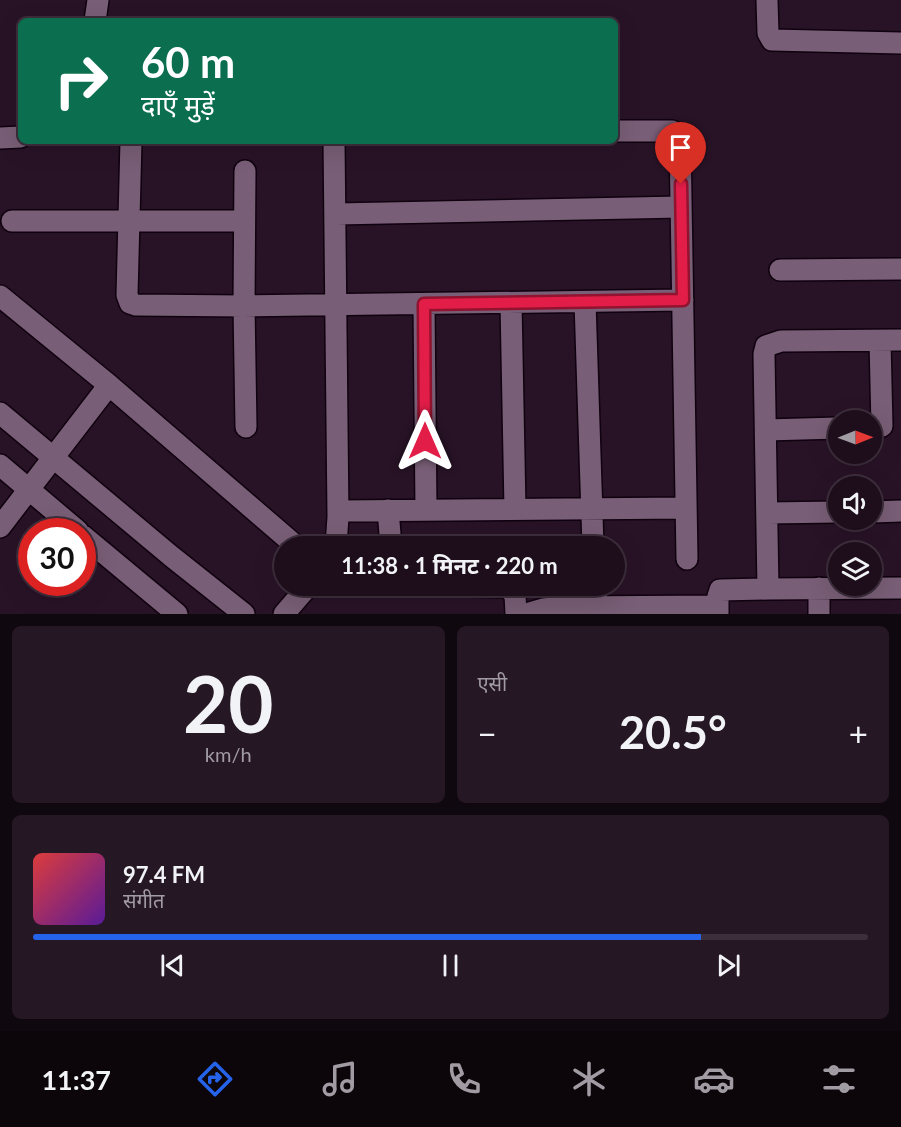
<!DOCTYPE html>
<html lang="hi">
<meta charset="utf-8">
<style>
body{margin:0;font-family:Lato,"Noto Sans Devanagari",sans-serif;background:#261725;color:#f1f3f6;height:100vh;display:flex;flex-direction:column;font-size:22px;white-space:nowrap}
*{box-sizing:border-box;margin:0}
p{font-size:20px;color:#a19ca3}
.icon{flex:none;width:33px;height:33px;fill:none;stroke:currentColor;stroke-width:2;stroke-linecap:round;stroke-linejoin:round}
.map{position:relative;height:614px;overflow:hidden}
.sheet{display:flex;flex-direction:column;gap:12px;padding:12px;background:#10080f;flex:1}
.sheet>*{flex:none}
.banner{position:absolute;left:18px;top:18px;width:600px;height:126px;border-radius:9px;box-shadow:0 6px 24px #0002,0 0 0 2px #3c2e3b;background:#0b6e4f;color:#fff;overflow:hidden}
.needle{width:39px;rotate:89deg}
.controls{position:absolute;left:828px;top:410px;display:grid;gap:12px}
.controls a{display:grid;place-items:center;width:54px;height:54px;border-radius:50%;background:#1e0e1c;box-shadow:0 6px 24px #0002,0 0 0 2px #3c2e3b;font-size:30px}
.speed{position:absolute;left:18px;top:518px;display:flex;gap:12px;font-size:30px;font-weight:700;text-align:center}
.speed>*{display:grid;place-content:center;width:78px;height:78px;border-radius:50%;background:#1e0e1c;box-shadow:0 6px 24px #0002,0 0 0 2px #3c2e3b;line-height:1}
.speed .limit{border:9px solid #d22;background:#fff;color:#111}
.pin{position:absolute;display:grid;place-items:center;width:51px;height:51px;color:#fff;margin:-62px -26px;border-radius:50% 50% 50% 0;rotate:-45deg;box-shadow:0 0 6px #0007}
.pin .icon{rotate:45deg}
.me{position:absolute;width:66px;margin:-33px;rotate:0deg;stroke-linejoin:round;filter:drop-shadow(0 0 4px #0008)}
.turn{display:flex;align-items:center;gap:21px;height:126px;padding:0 24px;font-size:27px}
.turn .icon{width:78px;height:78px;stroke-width:2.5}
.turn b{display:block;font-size:42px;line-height:51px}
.big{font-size:45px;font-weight:700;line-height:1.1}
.sheet .tile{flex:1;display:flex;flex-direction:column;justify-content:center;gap:9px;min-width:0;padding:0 21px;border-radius:9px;background:#261725}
.sheet .dial{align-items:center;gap:0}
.dial b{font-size:78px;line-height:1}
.song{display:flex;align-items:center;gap:18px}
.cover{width:72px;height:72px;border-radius:9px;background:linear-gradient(135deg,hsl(0 70% 55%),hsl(270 70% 35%))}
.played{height:6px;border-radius:3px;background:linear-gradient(90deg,#2563eb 80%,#3c2e3b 80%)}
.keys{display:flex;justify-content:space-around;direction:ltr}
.heat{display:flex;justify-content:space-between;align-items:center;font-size:33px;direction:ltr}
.sheet .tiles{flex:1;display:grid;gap:12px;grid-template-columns:1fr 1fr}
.tile:last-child{grid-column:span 2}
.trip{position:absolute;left:274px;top:536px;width:351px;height:60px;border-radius:30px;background:#1e0e1c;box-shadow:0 6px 24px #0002,0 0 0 2px #3c2e3b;font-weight:700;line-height:60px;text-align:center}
.tab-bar{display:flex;height:96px;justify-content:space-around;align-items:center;background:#0c060b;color:#a19ca3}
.tab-bar .icon{width:42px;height:42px}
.tab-bar .active{color:#2563eb}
.tab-bar b{font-size:27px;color:#f1f3f6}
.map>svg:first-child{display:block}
</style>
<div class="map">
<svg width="901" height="614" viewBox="0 0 901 614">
<rect width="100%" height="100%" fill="#281326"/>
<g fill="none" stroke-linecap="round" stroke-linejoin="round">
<g stroke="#10010f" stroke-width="24">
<path id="minor" d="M767,0L768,33L772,40L901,43
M95,21L98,0
M615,131H672L677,134L680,140L687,559
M0,138L21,137
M131,141L127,295L130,303L136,305L244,306L683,300
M334,141L338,517L336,546
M245,171L244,306L246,427
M336,214L681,207
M12,221H244
M780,270L901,269
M0,296L109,385
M585,302L593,546
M511,303L515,509
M424,304L426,510
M880,341L882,426
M0,413L171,556L244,614
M766,430L838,428
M0,465L78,531
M388,510L391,546
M338,511L686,508
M872,512L901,511
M767,513L838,512
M0,527L109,385L296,546
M82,535L177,614
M431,585L508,587L515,595L516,614
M595,585L597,607
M819,588V614
M768,589L901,588
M284,614L309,585
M526,614L543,609L565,607L718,606
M718,614V596L720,590L768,589L764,354L766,346L781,341L901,340"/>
</g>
<use href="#minor" stroke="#785e76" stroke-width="21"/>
</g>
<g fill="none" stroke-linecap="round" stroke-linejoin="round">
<g stroke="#92132f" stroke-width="15">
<path id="route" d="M425,441L424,304L683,300L681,184"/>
</g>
<use href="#route" stroke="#e11d48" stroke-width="10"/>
</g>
</svg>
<div class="controls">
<a><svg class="needle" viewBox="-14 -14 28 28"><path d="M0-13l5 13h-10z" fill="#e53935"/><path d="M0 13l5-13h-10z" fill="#a19ca3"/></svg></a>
<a><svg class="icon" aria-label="sound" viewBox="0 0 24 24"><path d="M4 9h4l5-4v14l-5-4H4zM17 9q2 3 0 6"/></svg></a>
<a><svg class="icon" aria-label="layers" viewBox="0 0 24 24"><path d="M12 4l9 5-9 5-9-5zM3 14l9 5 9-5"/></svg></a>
</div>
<div class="speed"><div class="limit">30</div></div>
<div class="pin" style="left:681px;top:184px;background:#d93025"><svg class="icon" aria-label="arrive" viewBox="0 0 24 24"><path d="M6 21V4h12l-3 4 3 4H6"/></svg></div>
<svg class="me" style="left:425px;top:441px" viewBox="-20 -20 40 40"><path d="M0-17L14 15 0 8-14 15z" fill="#e11d48" stroke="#fff" stroke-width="4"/></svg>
<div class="trip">11:38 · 1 मिनट · 220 m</div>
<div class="banner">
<div class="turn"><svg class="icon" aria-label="right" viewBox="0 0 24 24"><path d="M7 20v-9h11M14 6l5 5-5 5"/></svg><div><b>60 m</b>दाएँ मुड़ें</div></div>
</div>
</div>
<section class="sheet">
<div class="tiles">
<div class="tile dial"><b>20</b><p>km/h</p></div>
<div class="tile"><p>एसी</p>
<div class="heat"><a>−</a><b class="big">20.5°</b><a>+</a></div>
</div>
<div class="tile">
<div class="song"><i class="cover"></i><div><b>97.4 FM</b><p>संगीत</p></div></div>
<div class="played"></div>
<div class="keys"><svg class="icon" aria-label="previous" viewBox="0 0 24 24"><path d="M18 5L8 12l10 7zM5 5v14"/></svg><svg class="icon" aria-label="pause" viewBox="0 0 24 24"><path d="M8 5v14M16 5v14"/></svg><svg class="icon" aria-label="next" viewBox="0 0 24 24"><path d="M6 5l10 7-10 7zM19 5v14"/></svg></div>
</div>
</div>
</section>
<nav class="tab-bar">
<b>11:37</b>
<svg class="icon active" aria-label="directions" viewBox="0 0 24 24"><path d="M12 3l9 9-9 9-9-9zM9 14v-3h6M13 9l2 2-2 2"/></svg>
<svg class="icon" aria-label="music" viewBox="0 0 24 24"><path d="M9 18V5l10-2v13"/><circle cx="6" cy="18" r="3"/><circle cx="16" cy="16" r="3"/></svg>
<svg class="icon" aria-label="phone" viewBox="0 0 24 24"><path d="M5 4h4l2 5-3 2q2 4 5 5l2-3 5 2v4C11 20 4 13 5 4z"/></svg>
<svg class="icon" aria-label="climate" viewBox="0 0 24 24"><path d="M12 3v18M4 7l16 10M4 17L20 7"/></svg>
<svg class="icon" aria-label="car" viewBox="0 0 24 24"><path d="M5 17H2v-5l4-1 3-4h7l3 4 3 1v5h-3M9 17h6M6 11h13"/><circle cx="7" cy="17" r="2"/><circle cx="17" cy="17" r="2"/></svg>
<svg class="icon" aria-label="filters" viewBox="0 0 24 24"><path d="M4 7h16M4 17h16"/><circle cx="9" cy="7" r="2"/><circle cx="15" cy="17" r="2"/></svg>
</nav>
